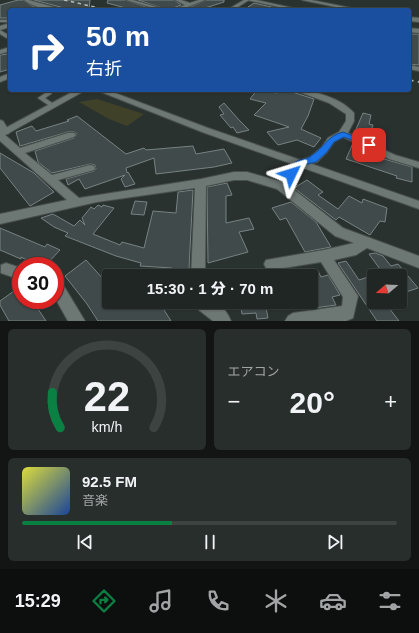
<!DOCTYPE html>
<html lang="ja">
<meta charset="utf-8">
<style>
body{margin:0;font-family:Helvetica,"Noto Sans JP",sans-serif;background:#282e2b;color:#f1f3f6;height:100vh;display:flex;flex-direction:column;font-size:15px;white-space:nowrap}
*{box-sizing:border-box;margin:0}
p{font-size:13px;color:#a2a5a6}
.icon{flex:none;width:22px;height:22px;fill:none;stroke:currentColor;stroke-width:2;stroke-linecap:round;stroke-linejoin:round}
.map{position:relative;height:321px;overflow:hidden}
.panel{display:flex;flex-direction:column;gap:8px;padding:8px;background:#121513;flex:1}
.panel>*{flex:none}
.banner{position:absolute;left:8px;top:8px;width:403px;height:84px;border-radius:4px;box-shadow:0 1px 3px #0004,0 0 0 1px #3d4341;background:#1a4fa0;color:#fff;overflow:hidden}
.needle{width:26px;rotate:251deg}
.tools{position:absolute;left:367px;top:269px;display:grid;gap:8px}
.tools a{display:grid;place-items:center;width:40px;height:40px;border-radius:4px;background:#202623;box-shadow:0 1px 3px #0004,0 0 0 1px #3d4341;font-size:20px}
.speed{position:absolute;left:12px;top:257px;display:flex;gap:8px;font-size:20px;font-weight:700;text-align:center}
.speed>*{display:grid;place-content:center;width:52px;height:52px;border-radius:50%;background:#202623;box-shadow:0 1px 3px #0004,0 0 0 1px #3d4341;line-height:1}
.speed .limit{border:6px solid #d22;background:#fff;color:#111}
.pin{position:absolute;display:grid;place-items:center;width:34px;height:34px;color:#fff;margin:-17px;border-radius:8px;box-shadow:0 2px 6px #0006}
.me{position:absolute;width:44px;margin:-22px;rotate:49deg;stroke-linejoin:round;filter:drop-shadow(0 0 3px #0008)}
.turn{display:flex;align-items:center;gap:14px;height:84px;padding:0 12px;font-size:18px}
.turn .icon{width:52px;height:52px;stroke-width:2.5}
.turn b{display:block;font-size:28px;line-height:34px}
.big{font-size:30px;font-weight:800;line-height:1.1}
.panel .card{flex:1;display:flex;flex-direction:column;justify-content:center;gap:6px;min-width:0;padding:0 14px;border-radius:6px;background:#282e2b}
.panel .dial{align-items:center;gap:0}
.dial svg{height:104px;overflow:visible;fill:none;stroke:#3d4341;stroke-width:7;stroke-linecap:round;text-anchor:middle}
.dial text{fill:#f1f3f6;stroke:none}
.song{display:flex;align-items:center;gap:12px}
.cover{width:48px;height:48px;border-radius:6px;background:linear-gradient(135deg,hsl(60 70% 55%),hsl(220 70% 35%))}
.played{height:4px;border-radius:2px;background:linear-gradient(90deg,#0b8043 40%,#3d4341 40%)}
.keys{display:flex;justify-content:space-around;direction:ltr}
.heat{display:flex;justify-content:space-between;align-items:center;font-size:22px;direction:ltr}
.panel .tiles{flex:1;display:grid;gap:8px;grid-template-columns:1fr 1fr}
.card:last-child{grid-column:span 2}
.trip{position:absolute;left:102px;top:269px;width:216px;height:40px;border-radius:4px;background:#202623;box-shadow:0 1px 3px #0004,0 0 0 1px #3d4341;font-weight:800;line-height:40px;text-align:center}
.tab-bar{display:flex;height:64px;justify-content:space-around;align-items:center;background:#0d0f0e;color:#a2a5a6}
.tab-bar .icon{width:28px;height:28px}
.tab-bar .current{color:#0b8043}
.tab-bar b{font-size:18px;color:#f1f3f6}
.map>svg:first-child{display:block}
</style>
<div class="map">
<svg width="419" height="321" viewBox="0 0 419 321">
<rect width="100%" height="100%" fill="#2a322f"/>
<path fill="#3f4228" d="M97,99L144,114L127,126L109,119L79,102Z"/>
<path fill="#404a4a" stroke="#778282" d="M18,0H23L32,6L46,10H10V18H0V5Z
M34,0H90L89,10H66L64,8Z
M108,0H125L155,10H133L107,3Z
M138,0H174L181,5L168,10Z
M206,0H224V2L199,10H184Z
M254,3L276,8L273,10H266L248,7Z
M409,34H419V65L409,64L411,40L409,39Z
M7,54L10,56V69L0,72V55Z
M257,90L277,93L281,90H286L314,99L308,116L301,129L321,138L314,147L297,140L278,145L267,132L289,127L254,115L266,103L250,99Z
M224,103L239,120L249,130L237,133L233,127L231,128L220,115L224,114L219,107Z
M363,113L371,115L369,124L373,125L368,141L354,134Z
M77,116L126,154L144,148L146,150L193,146L196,154L224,149L232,163L214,167L156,174L154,158L126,168L127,173L128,172L135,184L125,187L121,179L125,175L85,189L79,179L68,185L66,179L94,171L96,169L95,165L90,164L52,173L38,162L35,151L74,138L77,134L74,132H68L20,146L16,132L32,126L36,131L69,121L67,120Z
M353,143L365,149L363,153L412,167V182L396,178L397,176L346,159Z
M0,153L34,173L54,192L30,206L0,168Z
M307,180L323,192L318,195L338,209L349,196L362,203L363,199L387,208L385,222L380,221L370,235L339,217L336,220L294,188Z
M227,183L232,195L226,196V223L249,218L254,229L239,232L248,252L208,263L207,187Z
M193,190L189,269L171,274L172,268L140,266L141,263L116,256L65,236L68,233L54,227L41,218L53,214L74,226L80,220L85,225L82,218L91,207L94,209L98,205L102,207L103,205L114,208L93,234L120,245L122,242L144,248L153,211L176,213L178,192Z
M135,201L147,202L144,215L131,214Z
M291,202L316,222L331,247L305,252L286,218L280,220L272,208Z
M0,228L45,247L47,244L60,250L45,266H38L21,257V259L0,250Z
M375,253L383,256L391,266L398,264L418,288L400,294V276H385L369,254Z
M86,260L105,281L103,282L109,289V302H159L171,321H98L87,304L65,276Z
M346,261L359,280L374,275V308L386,304L399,321H377L338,263Z
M318,271L321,277L328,275L340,295L332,297L336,305L314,308L311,301V273Z
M21,286V300H32L46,321H9L0,305V301Z
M240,302H265L268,318L257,319L256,313L242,314Z"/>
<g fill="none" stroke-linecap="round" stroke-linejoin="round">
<g stroke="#484f4c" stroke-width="2">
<path id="service" d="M0,20H10V22H0Z
M47,90H53L51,94L45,98L55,105V107H51L38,98L47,92Z"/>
</g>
<g stroke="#484f4c" stroke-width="2">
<path id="minor" d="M24,0H29L64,10C52,10 33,8 24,0Z
M126,0H133L167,10H160Z
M175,0H181L190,3L199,0H205L180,10H173L185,5Z
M247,0H256L302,10H293Z
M302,0H311L361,10H351Z
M409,17L419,18V22L409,21Z
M409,28L419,29V33L409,32Z
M10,47V51L0,54V50Z
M409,65L419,67V71L409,69Z
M10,73V78L0,82V77Z
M294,90C314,90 341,98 354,113V121L348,133L395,155L419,162V168L389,159L343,137L334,142L327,152L317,162L303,166L288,185L343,228L419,256V268L367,248L356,255L334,260L358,296L353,318L346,321H285L288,316L293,313L342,306L343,297L321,262L271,270L266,268L264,264L266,260L324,250L354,243L335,236L277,189L247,180H234L206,186L205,276H191L195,188L97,202L0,224V214L67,200L0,141V133L2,134L0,131V120L3,121L10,132L8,134H4L20,148L68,133H74L76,135L74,137L25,153L52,175L90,165L94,166L95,168L94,170L58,180L79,198L201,179L234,172H247L279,181L296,161L310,157L321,148L328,138L339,132L346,121V114L329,103Z
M6,263L21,268V280L1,273V265Z
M55,280L62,283L85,321H68L55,298Z
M193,302C211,302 223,301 231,321H213L195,307Z"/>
</g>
<g stroke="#484f4c" stroke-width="2">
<path id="tertiary" d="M0,30L10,36V40L0,34Z
M96,90H107L208,128L419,201V209L202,132Z"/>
</g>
<g stroke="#484f4c" stroke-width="2">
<path id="secondary" d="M244,0H249L233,10H227Z
M61,9H64V10H59Z
M10,23V27L0,30V26Z
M76,90H86L0,138V131Z"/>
</g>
<path stroke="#666d6a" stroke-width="1" stroke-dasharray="1.5 1" stroke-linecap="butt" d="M366,9L372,10"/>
<use href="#service" fill="#6d7773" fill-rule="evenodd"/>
<use href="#minor" fill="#6d7773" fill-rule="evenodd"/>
<use href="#tertiary" fill="#6d7773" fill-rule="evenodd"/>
<use href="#secondary" fill="#6d7773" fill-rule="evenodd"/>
<path stroke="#b4bbb8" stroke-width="1.5" stroke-dasharray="3.5 3.5" stroke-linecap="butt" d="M64,0L108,10"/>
<path stroke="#b4bbb8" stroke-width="2" stroke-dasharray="4.5 4.5" stroke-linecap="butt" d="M409,80L419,82"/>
</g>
<path fill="#1a73e8" stroke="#114b97" d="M343,132L372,143L374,145L369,147L344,137L334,142L327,152L316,162L304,165L294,177H287L286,174C289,170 294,162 299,160C303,159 307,159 311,156C324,148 327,136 343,132Z"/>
</svg>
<div class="tools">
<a><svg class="needle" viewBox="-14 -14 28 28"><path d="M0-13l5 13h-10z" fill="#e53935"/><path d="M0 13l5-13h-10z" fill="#a2a5a6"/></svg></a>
</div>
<div class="speed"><div class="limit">30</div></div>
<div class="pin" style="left:369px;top:145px;background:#d93025"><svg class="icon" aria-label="arrive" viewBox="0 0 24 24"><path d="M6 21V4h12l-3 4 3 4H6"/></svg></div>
<svg class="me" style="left:291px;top:174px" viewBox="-20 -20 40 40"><path d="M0-17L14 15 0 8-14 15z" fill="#1a73e8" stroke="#fff" stroke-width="4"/></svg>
<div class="trip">15:30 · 1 分 · 70 m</div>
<div class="banner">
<div class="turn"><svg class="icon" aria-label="right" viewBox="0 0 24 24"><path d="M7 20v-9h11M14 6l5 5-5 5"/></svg><div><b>50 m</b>右折</div></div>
</div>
</div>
<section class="panel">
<div class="tiles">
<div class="card dial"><svg viewBox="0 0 100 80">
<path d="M14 69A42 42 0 1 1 86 69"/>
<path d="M14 69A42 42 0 0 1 8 42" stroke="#0b8043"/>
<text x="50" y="56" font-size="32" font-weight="700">22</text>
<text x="50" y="72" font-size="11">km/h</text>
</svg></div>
<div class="card"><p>エアコン</p>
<div class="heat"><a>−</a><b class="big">20°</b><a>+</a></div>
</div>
<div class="card">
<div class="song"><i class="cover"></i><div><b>92.5 FM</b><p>音楽</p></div></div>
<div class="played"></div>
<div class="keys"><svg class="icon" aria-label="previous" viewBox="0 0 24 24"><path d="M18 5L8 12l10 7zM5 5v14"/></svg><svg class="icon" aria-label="pause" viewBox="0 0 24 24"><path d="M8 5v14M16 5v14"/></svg><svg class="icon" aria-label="next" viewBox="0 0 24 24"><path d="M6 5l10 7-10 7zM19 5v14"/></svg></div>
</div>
</div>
</section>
<nav class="tab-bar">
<b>15:29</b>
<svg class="icon current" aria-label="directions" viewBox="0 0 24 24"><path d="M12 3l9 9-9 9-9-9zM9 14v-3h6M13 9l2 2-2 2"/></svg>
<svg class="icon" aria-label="music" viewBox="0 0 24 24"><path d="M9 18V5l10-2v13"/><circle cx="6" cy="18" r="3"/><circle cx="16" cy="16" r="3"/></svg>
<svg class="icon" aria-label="phone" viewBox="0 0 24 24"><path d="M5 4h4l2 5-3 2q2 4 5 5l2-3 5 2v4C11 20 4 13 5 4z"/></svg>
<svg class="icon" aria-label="climate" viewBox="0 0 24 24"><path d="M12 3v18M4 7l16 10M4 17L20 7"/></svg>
<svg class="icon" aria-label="car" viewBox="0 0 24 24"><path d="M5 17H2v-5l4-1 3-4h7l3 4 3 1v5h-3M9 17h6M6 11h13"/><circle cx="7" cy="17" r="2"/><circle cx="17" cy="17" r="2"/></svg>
<svg class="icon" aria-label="filters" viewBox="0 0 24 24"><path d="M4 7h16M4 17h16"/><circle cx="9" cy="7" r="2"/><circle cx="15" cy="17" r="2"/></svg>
</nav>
